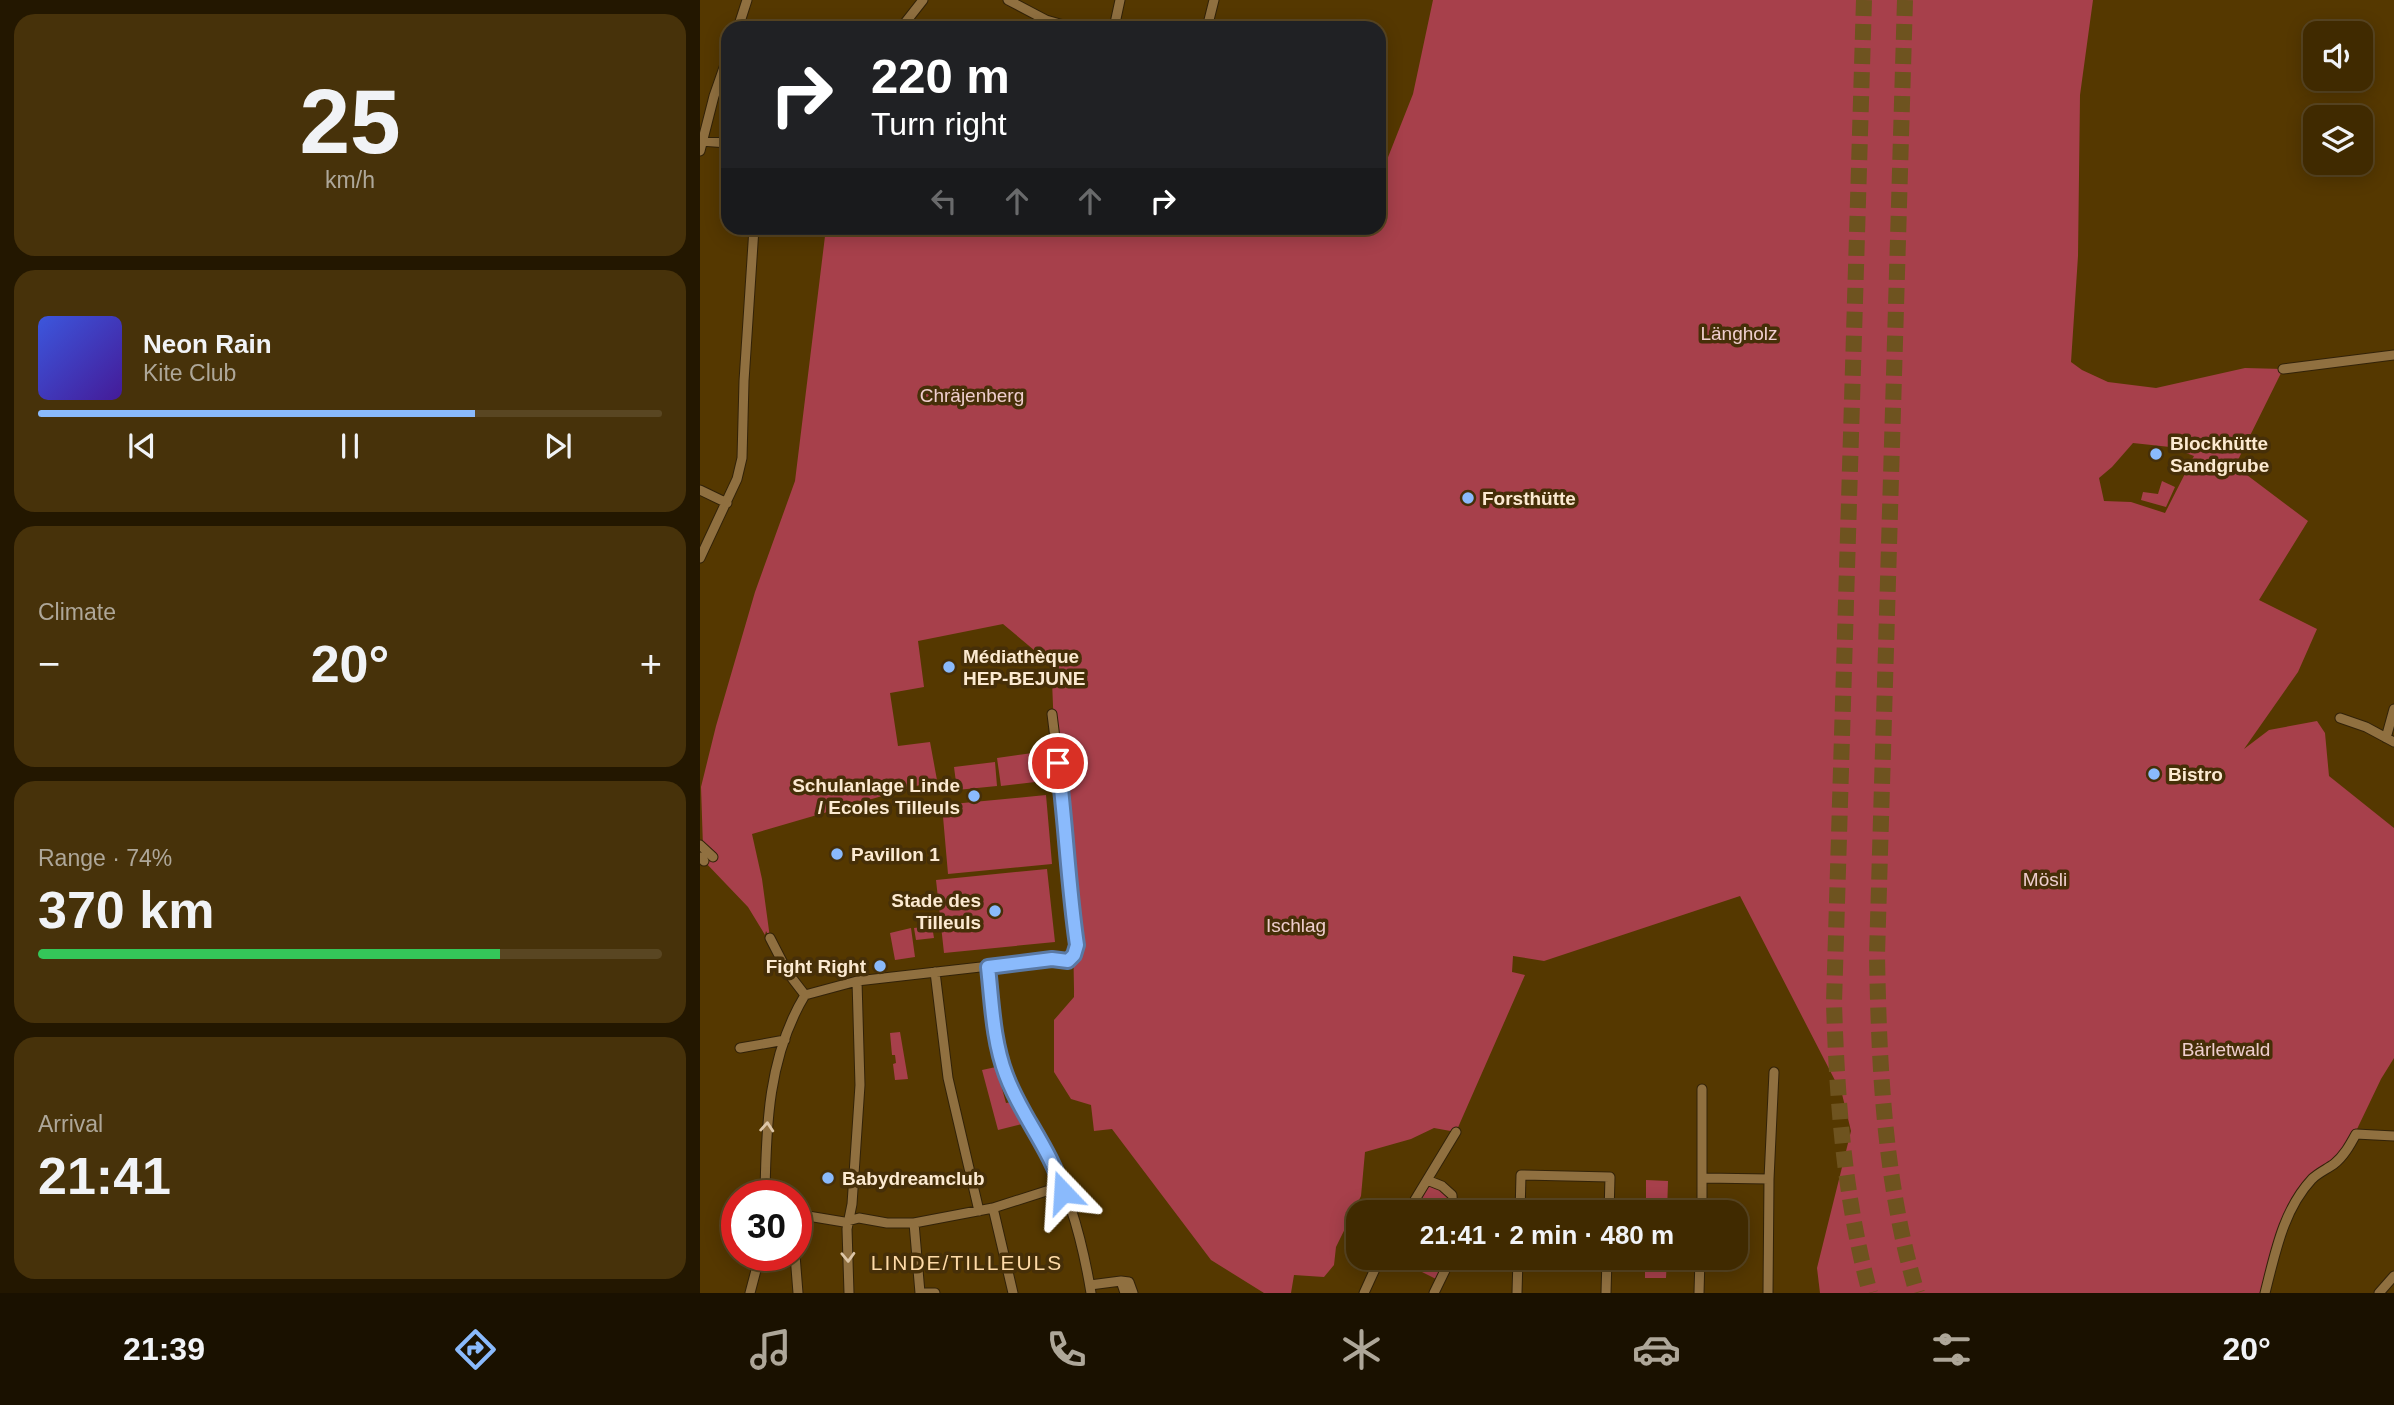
<!DOCTYPE html>
<meta charset="utf-8">
<style>
body{margin:0;font-family:Helvetica,sans-serif;background:#47320a;color:#f1f3f6;height:100vh;display:flex;flex-direction:column;font-size:26px;white-space:nowrap}
*{box-sizing:border-box;margin:0}
p{font-size:23px;color:#aea799}
.icon{flex:none;width:38px;height:38px;fill:none;stroke:currentColor;stroke-width:2;stroke-linecap:round;stroke-linejoin:round}
.map{position:relative;flex:1;overflow:hidden}
.drawer{display:flex;flex-direction:column;gap:14px;padding:14px;background:#231700;width:700px}
.drawer>*{flex:none}
.top-card{position:absolute;left:21px;top:21px;width:665px;height:214px;border-radius:21px;box-shadow:0 4px 18px #0003,0 0 0 2px #594622;background:#202124;color:#fff;overflow:hidden}
.controls{position:absolute;left:1603px;top:21px;display:grid;gap:14px}
.controls a{display:grid;place-items:center;width:70px;height:70px;border-radius:14px;background:#402a00;box-shadow:0 4px 18px #0003,0 0 0 2px #594622;font-size:35px}
.speed{position:absolute;left:21px;top:1180px;display:flex;gap:14px;font-size:35px;font-weight:700;text-align:center}
.speed>*{display:grid;place-content:center;width:91px;height:91px;border-radius:50%;background:#402a00;box-shadow:0 4px 18px #0003,0 0 0 2px #594622;line-height:1}
.speed .limit{border:10px solid #d22;background:#fff;color:#111}
.pin{position:absolute;display:grid;place-items:center;width:60px;height:60px;color:#fff;margin:-30px;border:4px solid #fff;border-radius:50%;box-shadow:0 2px 7px #0007}
.me{position:absolute;width:77px;margin:-38px;rotate:340deg;stroke-linejoin:round;filter:drop-shadow(0 0 5px #0008)}
.turn{display:flex;align-items:center;gap:24px;height:147px;padding:0 35px;font-size:32px}
.turn .icon{width:91px;height:91px;stroke-width:2.5}
.turn b{display:block;font-size:49px;line-height:60px}
.lanes{display:flex;align-items:center;height:66px;padding:0 35px;background:#0003;justify-content:center;gap:35px;direction:ltr}
.lanes .off{opacity:.35}
.big{font-size:52px;font-weight:700;line-height:1.1}
.drawer .card{flex:1;display:flex;flex-direction:column;justify-content:center;gap:10px;min-width:0;padding:0 24px;border-radius:21px;background:#47320a}
.drawer .dial{align-items:center;gap:0}
.dial b{font-size:91px;line-height:1}
.song{display:flex;align-items:center;gap:21px}
.cover{width:84px;height:84px;border-radius:10px;background:linear-gradient(135deg,hsl(230 70% 55%),hsl(260 70% 35%))}
.played{height:7px;border-radius:4px;background:linear-gradient(90deg,#8abafc 70%,#594622 70%)}
.keys{display:flex;justify-content:space-around;direction:ltr}
.heat{display:flex;justify-content:space-between;align-items:center;font-size:38px;direction:ltr}
.charge{height:10px;border-radius:5px;background:linear-gradient(90deg,#34c759 74%,#594622 0)}
.trip{position:absolute;left:646px;top:1200px;width:402px;height:70px;border-radius:21px;background:#402a00;box-shadow:0 4px 18px #0003,0 0 0 2px #594622;font-weight:700;line-height:70px;text-align:center}
.tabs{display:flex;height:112px;justify-content:space-around;align-items:center;background:#1a1100;color:#aea799}
.tabs .icon{width:49px;height:49px}
.tabs .selected{color:#8abafc}
.tabs b{font-size:32px;color:#f1f3f6}
main{display:flex;flex:1;min-height:0}
.map>svg:first-child{display:block}
</style>
<main>
<section class="drawer">
<div class="card dial"><b>25</b><p>km/h</p></div>
<div class="card">
<div class="song"><i class="cover"></i><div><b>Neon Rain</b><p>Kite Club</p></div></div>
<div class="played"></div>
<div class="keys"><svg class="icon" aria-label="previous" viewBox="0 0 24 24"><path d="M18 5L8 12l10 7zM5 5v14"/></svg><svg class="icon" aria-label="pause" viewBox="0 0 24 24"><path d="M8 5v14M16 5v14"/></svg><svg class="icon" aria-label="next" viewBox="0 0 24 24"><path d="M6 5l10 7-10 7zM19 5v14"/></svg></div>
</div>
<div class="card"><p>Climate</p>
<div class="heat"><a>−</a><b class="big">20°</b><a>+</a></div>
</div>
<div class="card"><p>Range · 74%</p><b class="big">370 km</b><div class="charge"></div></div>
<div class="card"><p>Arrival</p><b class="big">21:41</b></div>
</section>
<div class="map">
<svg width="1694" height="1293" viewBox="0 0 1694 1293">
<rect width="100%" height="100%" fill="#553800"/>
<path fill="#a7404b" fill-rule="evenodd" d="M733,0H1393L1380,95L1378,256L1371,362L1382,370L1408,382L1456,388L1545,368L1583,369L1535,466L1608,521L1559,600L1617,629L1598,672L1544,749L1569,730L1617,721L1625,733L1629,776L1694,828V1058L1681,1079L1647,1150L1614,1177L1592,1209L1565,1293H1120L1117,1268L1151,1131L1142,1094L1040,896L844,961L813,956L812,972L825,975L756,1132L734,1128L711,1139L665,1152L661,1196L636,1247L634,1265L624,1277L594,1275L591,1293H564L511,1260L412,1129L394,1131L391,1105L371,1099L354,1072V1020L374,997C375,886 352,776 352,665L303,624L218,641L224,687L190,693L198,746L230,742L237,780L52,834L62,879L70,938L66,931L65,935L48,907L4,861L1,850L3,847L1,787L16,726L55,592L95,481L126,228H679V180L713,94ZM1433,443L1470,447L1494,456L1465,513L1431,502L1404,501L1399,478L1412,467Z
M1462,481L1475,487L1466,507L1441,500L1443,492L1458,494Z
M340,752L344,781L301,786L297,758Z
M295,762L297,786L257,790L254,767Z
M346,795L352,864L248,874L242,805Z
M347,869L355,942L244,953L236,880Z
M232,926L234,938L216,940L214,928Z
M211,928L215,957L195,960L190,933Z
M200,1032L208,1079L195,1080L193,1064L196,1063L195,1055H192L190,1033Z
M296,1067L306,1103L313,1102L326,1123L298,1130L282,1070Z
M946,1180L968,1181L967,1213H946Z
M733,1185C747,1193 749,1198 750,1213H710L726,1187Z
M694,1258H748L738,1280Z
M945,1258H967L966,1278H945Z"/>
<g fill="none" stroke-linecap="round" stroke-linejoin="round">
<path stroke="#6e531f" stroke-width="16" stroke-dasharray="16 8" stroke-linecap="butt" d="M1164,0L1134,1003C1137,1100 1144,1198 1170,1293
M1205,0L1177,955C1179,1068 1184,1183 1217,1293"/>
<g stroke="#322208" stroke-width="11">
<path id="street" d="M308,0L346,20L374,28
M38,28L47,0
M201,28L223,0
M414,28L420,0
M507,28L514,0
M0,141L28,143
M0,151L14,96L28,56
M1583,369L1694,355
M0,490L27,503
M0,558L37,479L42,458L44,381L54,228
M1640,718L1666,727L1694,742
M1686,738L1694,709
M0,845L13,857
M0,857L4,861
M70,938L88,973L105,995
M288,967C292,1003 294,1040 306,1074C315,1101 334,1124 347,1149C369,1193 383,1244 391,1293
M235,972L248,1078L279,1211
M105,995L157,981L352,959L368,961L374,955L377,945L368,880L364,811L352,714
M40,1048L85,1040
M1002,1089V1213
M1004,1178L1069,1179
M727,1180L742,1186L752,1195L753,1213
M65,1195C66,1127 68,1056 105,995
M293,1208L313,1293
M707,1213L756,1132
M820,1213L821,1175L910,1177L909,1213
M96,1214L144,1222L159,1218L187,1223H214L293,1208L362,1186
M214,1223L220,1293
M95,1255L98,1293
M421,1281L429,1282L433,1293
M390,1285L421,1281L425,1293
M50,1293L60,1255
M149,1293L147,1229L152,1204L160,1085L157,981
M225,1293H235
M664,1293L680,1258
M734,1293L751,1258
M817,1293L818,1258
M906,1293L907,1258
M999,1293L1000,1258
M1068,1293L1069,1179L1074,1072
M1565,1293C1575,1254 1583,1210 1612,1179C1618,1173 1627,1169 1634,1164C1644,1156 1650,1145 1656,1134L1694,1136
M1679,1293L1694,1276"/>
</g>
<use href="#street" stroke="#907040" stroke-width="9"/>
</g>
<defs><path id="oneway-chevron" d="M-2-3.5L2.5 0L-2 3.5" fill="none" stroke-width="1.6" stroke-linecap="round" stroke-linejoin="round" transform="scale(1.75)"/></defs>
<g stroke="#dcc5a6">
<use href="#oneway-chevron" transform="translate(67 1127) rotate(-86)"/>
<use href="#oneway-chevron" transform="translate(148 1257) rotate(88)"/>
</g>
<g fill="none" stroke-linecap="round" stroke-linejoin="round">
<g stroke="#5a79a4" stroke-width="18">
<path id="route" d="M358,763C366,824 368,884 377,945L374,955L368,961L352,959L288,967C292,1003 293,1041 306,1075C321,1116 351,1149 363,1192"/>
</g>
<use href="#route" stroke="#8abafc" stroke-width="12"/>
</g>
<g fill="#8abafc" stroke="#462f08" stroke-width="2.5">
<circle cx="1456" cy="454" r="7"/>
<circle cx="768" cy="498" r="7"/>
<circle cx="249" cy="667" r="7"/>
<circle cx="1454" cy="774" r="7"/>
<circle cx="274" cy="796" r="7"/>
<circle cx="137" cy="854" r="7"/>
<circle cx="295" cy="911" r="7"/>
<circle cx="180" cy="966" r="7"/>
<circle cx="128" cy="1178" r="7"/>
</g>
<g text-anchor="middle" stroke-width="7" stroke-linejoin="round" paint-order="stroke">
<g font-size="19" fill="#efcece" stroke="#462f08">
<text x="1039" y="340">Längholz</text>
<text x="272" y="402">Chräjenberg</text>
<text x="1345" y="886">Mösli</text>
<text x="596" y="932">Ischlag</text>
<text x="1526" y="1056">Bärletwald</text>
</g>
<g font-size="19" font-weight="bold" fill="#fcead1" stroke="#462f08" text-anchor="start">
<text x="1470" y="450">Blockhütte<tspan x="1470" dy="22">Sandgrube</tspan></text>
<text x="782" y="505">Forsthütte</text>
<text x="263" y="663">Médiathèque<tspan x="263" dy="22">HEP-BEJUNE</tspan></text>
<text x="1468" y="781">Bistro</text>
<text x="260" y="792" text-anchor="end">Schulanlage Linde<tspan x="260" dy="22">/ Ecoles Tilleuls</tspan></text>
<text x="151" y="861">Pavillon 1</text>
<text x="281" y="907" text-anchor="end">Stade des<tspan x="281" dy="22">Tilleuls</tspan></text>
<text x="166" y="973" text-anchor="end">Fight Right</text>
<text x="142" y="1185">Babydreamclub</text>
</g>
<g font-size="21" letter-spacing="2" fill="#fedaa7" stroke="#462f08">
<text x="267" y="1270">LINDE/TILLEULS</text>
</g>
</g>
</svg>
<div class="controls">
<a><svg class="icon" aria-label="sound" viewBox="0 0 24 24"><path d="M4 9h4l5-4v14l-5-4H4zM17 9q2 3 0 6"/></svg></a>
<a><svg class="icon" aria-label="layers" viewBox="0 0 24 24"><path d="M12 4l9 5-9 5-9-5zM3 14l9 5 9-5"/></svg></a>
</div>
<div class="speed"><div class="limit">30</div></div>
<div class="pin" style="left:358px;top:763px;background:#d93025"><svg class="icon" aria-label="arrive" viewBox="0 0 24 24"><path d="M6 21V4h12l-3 4 3 4H6"/></svg></div>
<svg class="me" style="left:363px;top:1192px" viewBox="-20 -20 40 40"><path d="M0-17L14 15 0 8-14 15z" fill="#8abafc" stroke="#fff" stroke-width="4"/></svg>
<div class="trip">21:41 · 2 min · 480 m</div>
<div class="top-card">
<div class="turn"><svg class="icon" aria-label="right" viewBox="0 0 24 24"><path d="M7 20v-9h11M14 6l5 5-5 5"/></svg><div><b>220 m</b>Turn right</div></div>
<div class="lanes"><svg class="icon off" aria-label="left" viewBox="0 0 24 24"><path d="M17 20v-9H6M10 6l-5 5 5 5"/></svg><svg class="icon off" aria-label="ahead" viewBox="0 0 24 24"><path d="M12 20V5M6 11l6-6 6 6"/></svg><svg class="icon off" aria-label="ahead" viewBox="0 0 24 24"><path d="M12 20V5M6 11l6-6 6 6"/></svg><svg class="icon" aria-label="right" viewBox="0 0 24 24"><path d="M7 20v-9h11M14 6l5 5-5 5"/></svg></div>
</div>
</div>
</main>
<nav class="tabs">
<b>21:39</b>
<svg class="icon selected" aria-label="directions" viewBox="0 0 24 24"><path d="M12 3l9 9-9 9-9-9zM9 14v-3h6M13 9l2 2-2 2"/></svg>
<svg class="icon" aria-label="music" viewBox="0 0 24 24"><path d="M9 18V5l10-2v13"/><circle cx="6" cy="18" r="3"/><circle cx="16" cy="16" r="3"/></svg>
<svg class="icon" aria-label="phone" viewBox="0 0 24 24"><path d="M5 4h4l2 5-3 2q2 4 5 5l2-3 5 2v4C11 20 4 13 5 4z"/></svg>
<svg class="icon" aria-label="climate" viewBox="0 0 24 24"><path d="M12 3v18M4 7l16 10M4 17L20 7"/></svg>
<svg class="icon" aria-label="car" viewBox="0 0 24 24"><path d="M5 17H2v-5l4-1 3-4h7l3 4 3 1v5h-3M9 17h6M6 11h13"/><circle cx="7" cy="17" r="2"/><circle cx="17" cy="17" r="2"/></svg>
<svg class="icon" aria-label="filters" viewBox="0 0 24 24"><path d="M4 7h16M4 17h16"/><circle cx="9" cy="7" r="2"/><circle cx="15" cy="17" r="2"/></svg>
<b>20°</b>
</nav>
